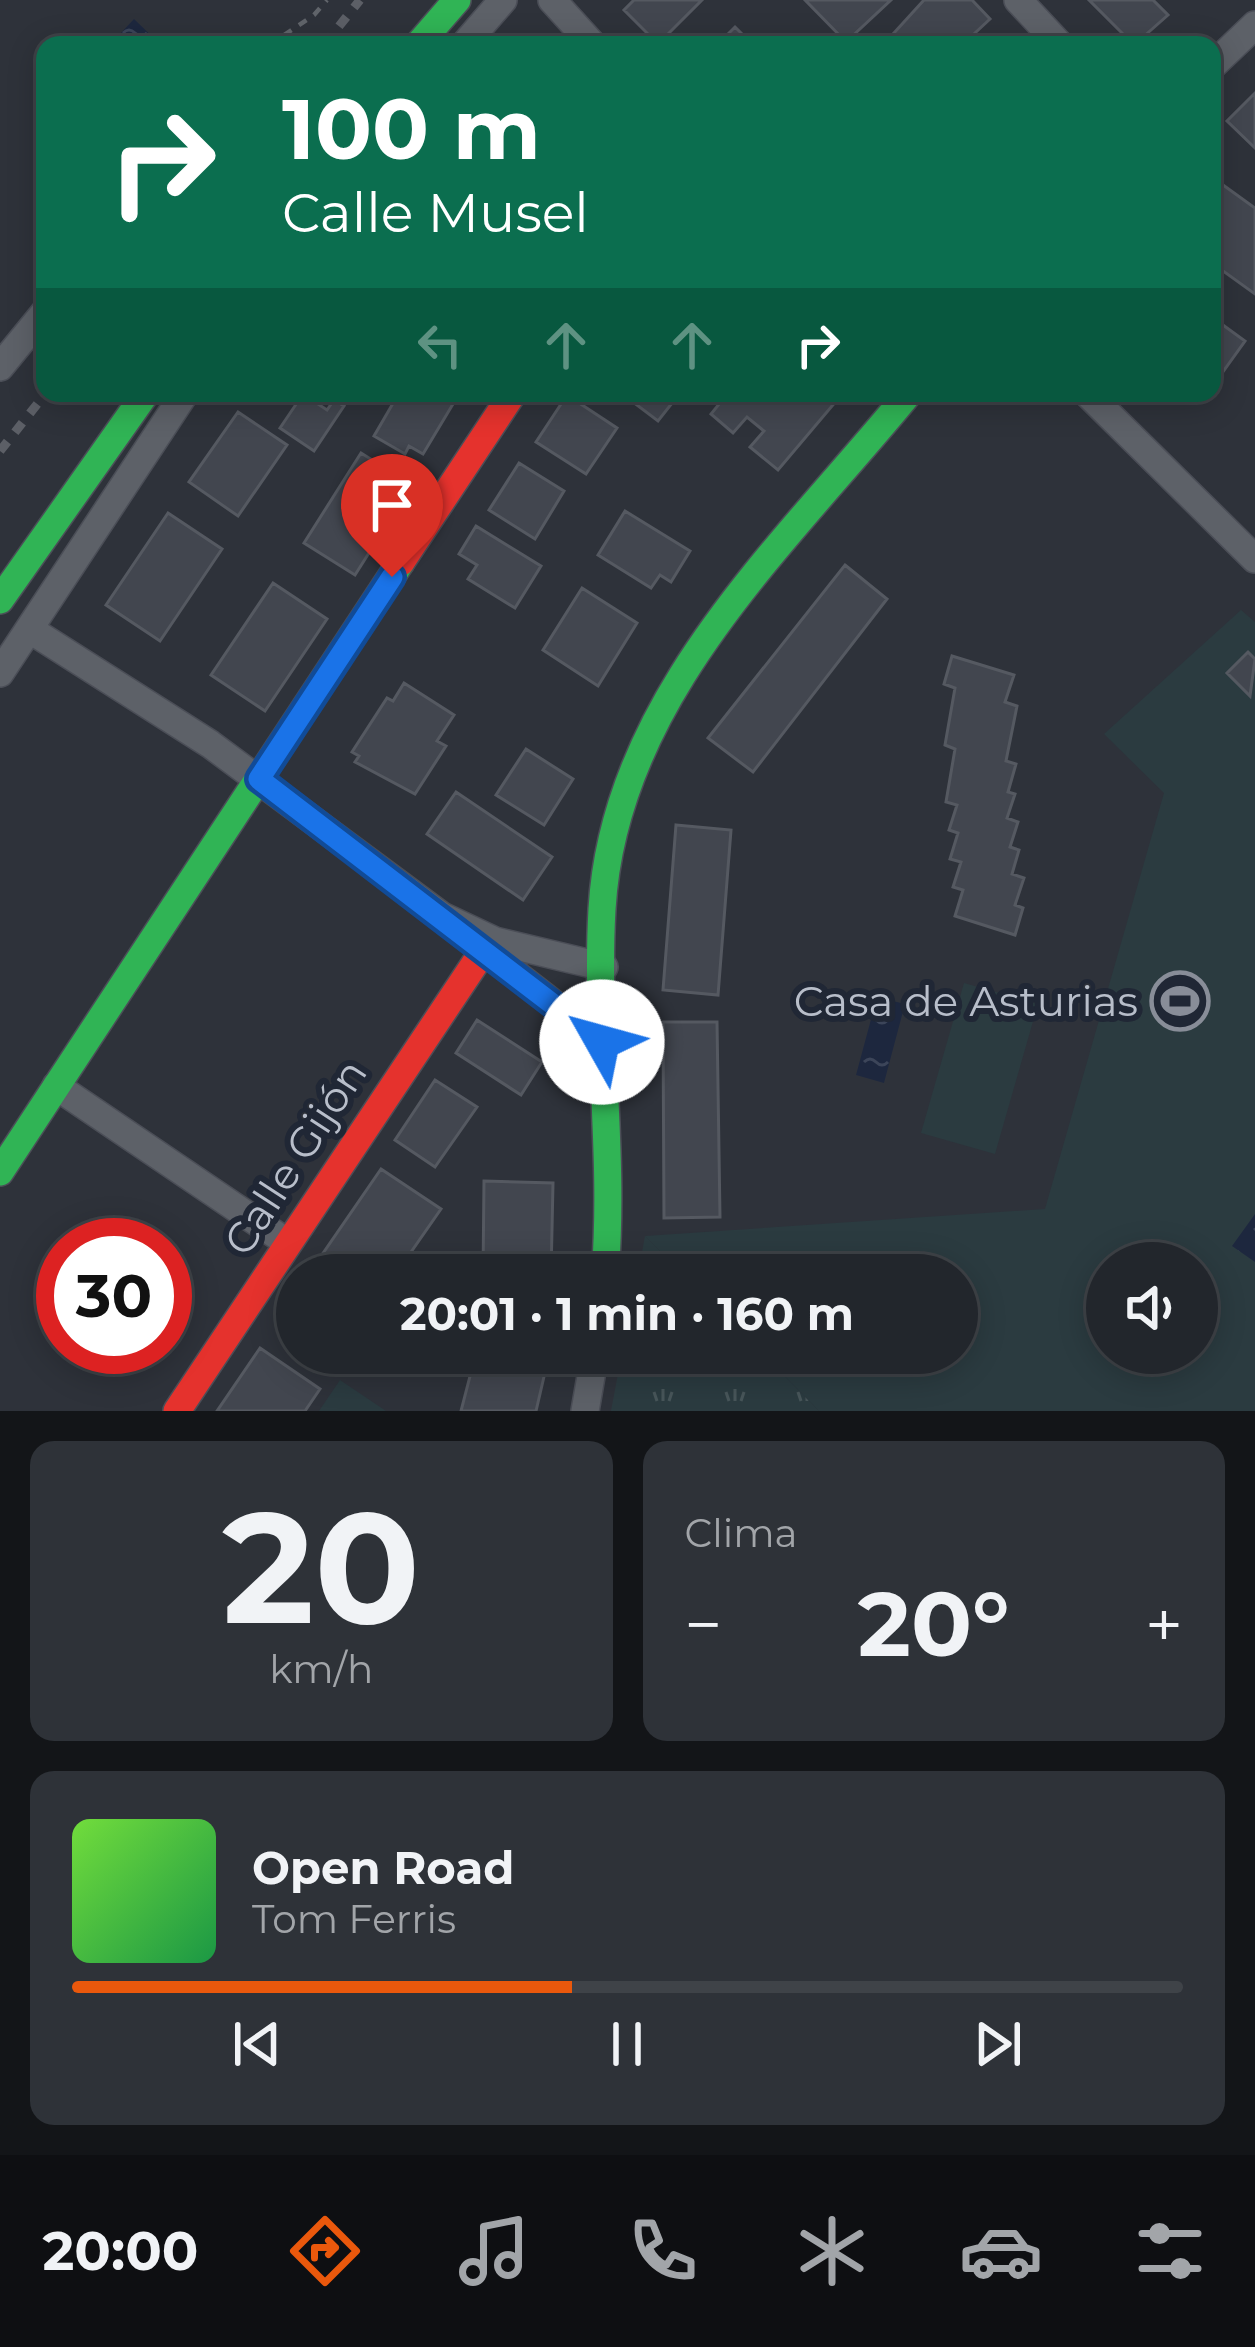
<!DOCTYPE html>
<html lang="es">
<meta charset="utf-8">
<style>
body{margin:0;font-family:Montserrat,sans-serif;background:#2e3238;color:#f1f3f6;height:100vh;display:flex;flex-direction:column;font-size:45px;white-space:nowrap}
*{box-sizing:border-box;margin:0}
p{font-size:39px;color:#a2a5a9}
.icon{flex:none;width:66px;height:66px;fill:none;stroke:currentColor;stroke-width:2;stroke-linecap:round;stroke-linejoin:round}
.map{position:relative;height:1411px;overflow:hidden}
.side{display:flex;flex-direction:column;gap:30px;padding:30px;background:#131518;flex:1}
.side>*{flex:none}
.hud{position:absolute;left:36px;top:36px;width:1185px;height:366px;border-radius:24px;box-shadow:0 6px 30px #0003,0 0 0 3px #3f4348;background:#0b6e4f;color:#fff;overflow:hidden}
.fabs{position:absolute;left:1086px;top:1242px;display:grid;gap:24px}
.fabs a{display:grid;place-items:center;width:132px;height:132px;border-radius:50%;background:#22262c;box-shadow:0 6px 30px #0003,0 0 0 3px #3f4348;font-size:60px}
.speed{position:absolute;left:36px;top:1218px;display:flex;gap:24px;font-size:60px;font-weight:700;text-align:center}
.speed>*{display:grid;place-content:center;width:156px;height:156px;border-radius:50%;background:#22262c;box-shadow:0 6px 30px #0003,0 0 0 3px #3f4348;line-height:1}
.speed .limit{border:18px solid #d22;background:#fff;color:#111}
.pin{position:absolute;display:grid;place-items:center;width:102px;height:102px;color:#fff;margin:-123px -51px;border-radius:50% 50% 50% 0;rotate:-45deg;box-shadow:0 0 12px #0007}
.pin .icon{rotate:45deg}
.me{position:absolute;width:132px;margin:-66px;rotate:308deg;stroke-linejoin:round;filter:drop-shadow(0 0 9px #0008)}
.turn{display:flex;align-items:center;gap:42px;height:252px;padding:0 48px;font-size:54px}
.turn .icon{width:156px;height:156px;stroke-width:2.5}
.turn b{display:block;font-size:84px;line-height:102px}
.lanes{display:flex;align-items:center;height:114px;padding:0 48px;background:#0003;justify-content:center;gap:60px;direction:ltr}
.lanes .off{opacity:.35}
.big{font-size:90px;font-weight:700;line-height:1.1}
.side .card{flex:1;display:flex;flex-direction:column;justify-content:center;gap:18px;min-width:0;padding:0 42px;border-radius:24px;background:#2e3238}
.side .dial{align-items:center;gap:0}
.dial b{font-size:156px;line-height:1}
.song{display:flex;align-items:center;gap:36px}
.cover{width:144px;height:144px;border-radius:18px;background:linear-gradient(135deg,hsl(100 70% 55%),hsl(140 70% 35%))}
.played{height:12px;border-radius:6px;background:linear-gradient(90deg,#ea580c 45%,#3f4348 45%)}
.keys{display:flex;justify-content:space-around;direction:ltr}
.heat{display:flex;justify-content:space-between;align-items:center;font-size:66px;direction:ltr}
.side .tiles{flex:1;display:grid;gap:30px;grid-template-columns:1fr 1fr}
.card:last-child{grid-column:span 2}
.trip{position:absolute;left:276px;top:1254px;width:702px;height:120px;border-radius:60px;background:#22262c;box-shadow:0 6px 30px #0003,0 0 0 3px #3f4348;font-weight:700;line-height:120px;text-align:center}
.menu{display:flex;height:192px;justify-content:space-around;align-items:center;background:#0e0f12;color:#a2a5a9}
.menu .icon{width:84px;height:84px}
.menu .current{color:#ea580c}
.menu b{font-size:54px;color:#f1f3f6}
.map>svg:first-child{display:block}
</style>
<div class="map">
<svg width="1255" height="1411" viewBox="0 0 1255 1411">
<defs>
<pattern id="grass-tufts" width="24" height="20" patternUnits="userSpaceOnUse" patternTransform="scale(3)"><rect width="24" height="20" fill="#2b3b40"/><path d="M3 7l-1-3M5 7V3M7 7l1-3M15 17l-1-3M17 17v-4M19 17l1-3" fill="none" stroke="#48565a"/></pattern>
<pattern id="water-ripples" width="26" height="14" patternUnits="userSpaceOnUse" patternTransform="scale(3)"><rect width="26" height="14" fill="#1d273e"/><path d="M2 4q2-2 4 0t4 0M15 11q2-2 4 0t4 0" fill="none" stroke="#3c4559"/></pattern>
</defs>
<rect width="100%" height="100%" fill="#2e323a"/>
<path fill="url(#grass-tufts)" d="M645,1236L684,1275H638Z
M622,1353H762L819,1411H611Z"/>
<path fill="#2b3b40" fill-rule="evenodd" d="M1241,610L1255,622V1411H819L762,1353H957V1275H684L645,1236L1045,1209L1164,793L1104,734ZM1107,1263H1197V1353H1107Z
M964,983L1038,1004L995,1154L921,1133Z
M340,1380L386,1411H319Z"/>
<path fill="url(#water-ripples)" d="M134,19L161,45H129L119,35Z
M877,997L905,1004L884,1083L856,1075Z
M1255,1214V1262L1232,1246Z"/>
<path fill="#42464f" stroke="#555961" stroke-width="3" d="M634,0H702L658,44L624,10Z
M805,0H891L846,42Z
M924,0H972L990,19L962,45H883Z
M1089,0H1153L1168,15L1134,45Z
M735,27L753,45H717Z
M1255,93V148L1227,121Z
M1212,177L1255,208V294L1212,263Z
M1212,317L1245,341L1212,387Z
M399,393H446L456,399L423,454L409,446L405,454L374,436Z
M621,393H680L658,421Z
M728,393H843L778,470L750,447L764,431L747,417L733,433L711,414Z
M303,394L327,410L334,400L344,406L314,451L280,428Z
M567,395L617,428L586,474L536,442Z
M238,412L287,445L238,516L189,482Z
M361,453L412,485L355,575L304,543Z
M519,463L564,491L535,539L489,510Z
M625,511L690,551L671,582L660,575L651,588L598,555Z
M168,513L222,549L160,641L106,605Z
M476,526L541,566L515,608L468,579L477,565L459,554Z
M845,565L887,599L753,772L708,738Z
M273,583L327,619L265,711L211,675Z
M582,588L637,623L598,686L543,650Z
M1248,652L1255,659L1250,696L1227,673Z
M952,656L1014,675L1005,702L1017,706L1006,761L1016,764L1008,792L1015,794L1007,818L1018,822L1010,847L1019,850L1012,874L1024,878L1015,905L1023,908L1015,935L955,916L963,890L953,887L961,862L950,859L958,833L949,830L957,805L946,802L955,749L945,745L955,688L944,684Z
M404,683L454,715L437,741L446,746L415,794L355,762L359,756L352,752L387,698L393,701Z
M526,749L573,779L544,825L496,795Z
M456,792L552,857L523,900L427,834Z
M676,825L731,830L718,995L663,990Z
M477,1020L542,1062L521,1095L456,1053Z
M663,1022H717L720,1217L664,1218Z
M435,1080L477,1107L435,1167L395,1140Z
M381,1169L441,1209L395,1275H308Z
M484,1181L553,1183L551,1275H483Z
M260,1348L320,1389L305,1411H217Z
M476,1353L546,1368L536,1411H461Z"/>
<g fill="none" stroke-linecap="round" stroke-linejoin="round">
<g stroke="#4b4e57" stroke-width="30">
<path id="street" d="M552,0L593,45
M1018,0L1060,45
M464,45L503,0
M1212,66L1255,25
M0,367L45,312
M1087,393L1255,559
M29,629L210,744L442,916L495,941L604,967
M0,673L185,393
M473,941L603,1042
M56,1086L288,1243
M585,1411L595,1353"/>
</g>
<g stroke="#4b4e57" stroke-width="30">
<path id="fast" d="M418,45L457,0
M0,600L146,393
M0,1172L401,562
M605,1275C615,1153 595,1032 602,909C614,698 783,547 909,393"/>
</g>
<g stroke="#4b4e57" stroke-width="30">
<path id="jam" d="M401,562L513,393
M177,1411L484,950"/>
</g>
<path stroke="#60646a" stroke-width="4.5" stroke-dasharray="9 9" stroke-linecap="butt" d="M269,45L314,15L327,0"/>
<use href="#street" stroke="#5d6168" stroke-width="27"/>
<use href="#fast" stroke="#30b455" stroke-width="27"/>
<use href="#jam" stroke="#e5322d" stroke-width="27"/>
<path stroke="#5c5f66" stroke-width="9" stroke-dasharray="12 12" stroke-linecap="butt" d="M324,45L360,0
M0,451L46,393"/>
</g>
<g fill="none" stroke-linecap="round" stroke-linejoin="round">
<g stroke="#114b97" stroke-width="30">
<path id="route" d="M392,577L259,779L602,1042"/>
</g>
<use href="#route" stroke="#1a73e8" stroke-width="21"/>
</g>
<defs>
<g id="stadium-ring" transform="scale(3)"><circle r="9.5" fill="#202735" stroke="#888d98" stroke-width="1.5"/><path d="M0-5a6.5 5 0 1 0 0 10a6.5 5 0 1 0 0-10ZM-3.5-1.8h7v3.6h-7Z" fill="#888d98"/></g>
</defs>
<g fill-rule="evenodd">
<use href="#stadium-ring" x="1180" y="1001"/>
</g>
<g text-anchor="middle" stroke-width="12" stroke-linejoin="round" paint-order="stroke">
<g font-size="42" fill="#b8beca" stroke="#202735" text-anchor="end">
<text x="1138" y="1016">Casa de Asturias</text>
</g>
<g font-size="42" fill="#b8beca" stroke="#202735">
<text transform="translate(295 1157) rotate(-57)" y="15">Calle Gijón</text>
</g>
</g>
</svg>
<div class="fabs">
<a><svg class="icon" aria-label="sound" viewBox="0 0 24 24"><path d="M4 9h4l5-4v14l-5-4H4zM17 9q2 3 0 6"/></svg></a>
</div>
<div class="speed"><div class="limit">30</div></div>
<div class="pin" style="left:392px;top:577px;background:#d93025"><svg class="icon" aria-label="arrive" viewBox="0 0 24 24"><path d="M6 21V4h12l-3 4 3 4H6"/></svg></div>
<svg class="me" style="left:602px;top:1042px" viewBox="-20 -20 40 40"><circle r="19" fill="#fff"/><path d="M0-13L10 11 0 6-10 11z" fill="#1a73e8"/></svg>
<div class="trip">20:01 · 1 min · 160 m</div>
<div class="hud">
<div class="turn"><svg class="icon" aria-label="right" viewBox="0 0 24 24"><path d="M7 20v-9h11M14 6l5 5-5 5"/></svg><div><b>100 m</b>Calle Musel</div></div>
<div class="lanes"><svg class="icon off" aria-label="left" viewBox="0 0 24 24"><path d="M17 20v-9H6M10 6l-5 5 5 5"/></svg><svg class="icon off" aria-label="ahead" viewBox="0 0 24 24"><path d="M12 20V5M6 11l6-6 6 6"/></svg><svg class="icon off" aria-label="ahead" viewBox="0 0 24 24"><path d="M12 20V5M6 11l6-6 6 6"/></svg><svg class="icon" aria-label="right" viewBox="0 0 24 24"><path d="M7 20v-9h11M14 6l5 5-5 5"/></svg></div>
</div>
</div>
<section class="side">
<div class="tiles">
<div class="card dial"><b>20</b><p>km/h</p></div>
<div class="card"><p>Clima</p>
<div class="heat"><a>−</a><b class="big">20°</b><a>+</a></div>
</div>
<div class="card">
<div class="song"><i class="cover"></i><div><b>Open Road</b><p>Tom Ferris</p></div></div>
<div class="played"></div>
<div class="keys"><svg class="icon" aria-label="previous" viewBox="0 0 24 24"><path d="M18 5L8 12l10 7zM5 5v14"/></svg><svg class="icon" aria-label="pause" viewBox="0 0 24 24"><path d="M8 5v14M16 5v14"/></svg><svg class="icon" aria-label="next" viewBox="0 0 24 24"><path d="M6 5l10 7-10 7zM19 5v14"/></svg></div>
</div>
</div>
</section>
<nav class="menu">
<b>20:00</b>
<svg class="icon current" aria-label="directions" viewBox="0 0 24 24"><path d="M12 3l9 9-9 9-9-9zM9 14v-3h6M13 9l2 2-2 2"/></svg>
<svg class="icon" aria-label="music" viewBox="0 0 24 24"><path d="M9 18V5l10-2v13"/><circle cx="6" cy="18" r="3"/><circle cx="16" cy="16" r="3"/></svg>
<svg class="icon" aria-label="phone" viewBox="0 0 24 24"><path d="M5 4h4l2 5-3 2q2 4 5 5l2-3 5 2v4C11 20 4 13 5 4z"/></svg>
<svg class="icon" aria-label="climate" viewBox="0 0 24 24"><path d="M12 3v18M4 7l16 10M4 17L20 7"/></svg>
<svg class="icon" aria-label="car" viewBox="0 0 24 24"><path d="M5 17H2v-5l4-1 3-4h7l3 4 3 1v5h-3M9 17h6M6 11h13"/><circle cx="7" cy="17" r="2"/><circle cx="17" cy="17" r="2"/></svg>
<svg class="icon" aria-label="filters" viewBox="0 0 24 24"><path d="M4 7h16M4 17h16"/><circle cx="9" cy="7" r="2"/><circle cx="15" cy="17" r="2"/></svg>
</nav>
